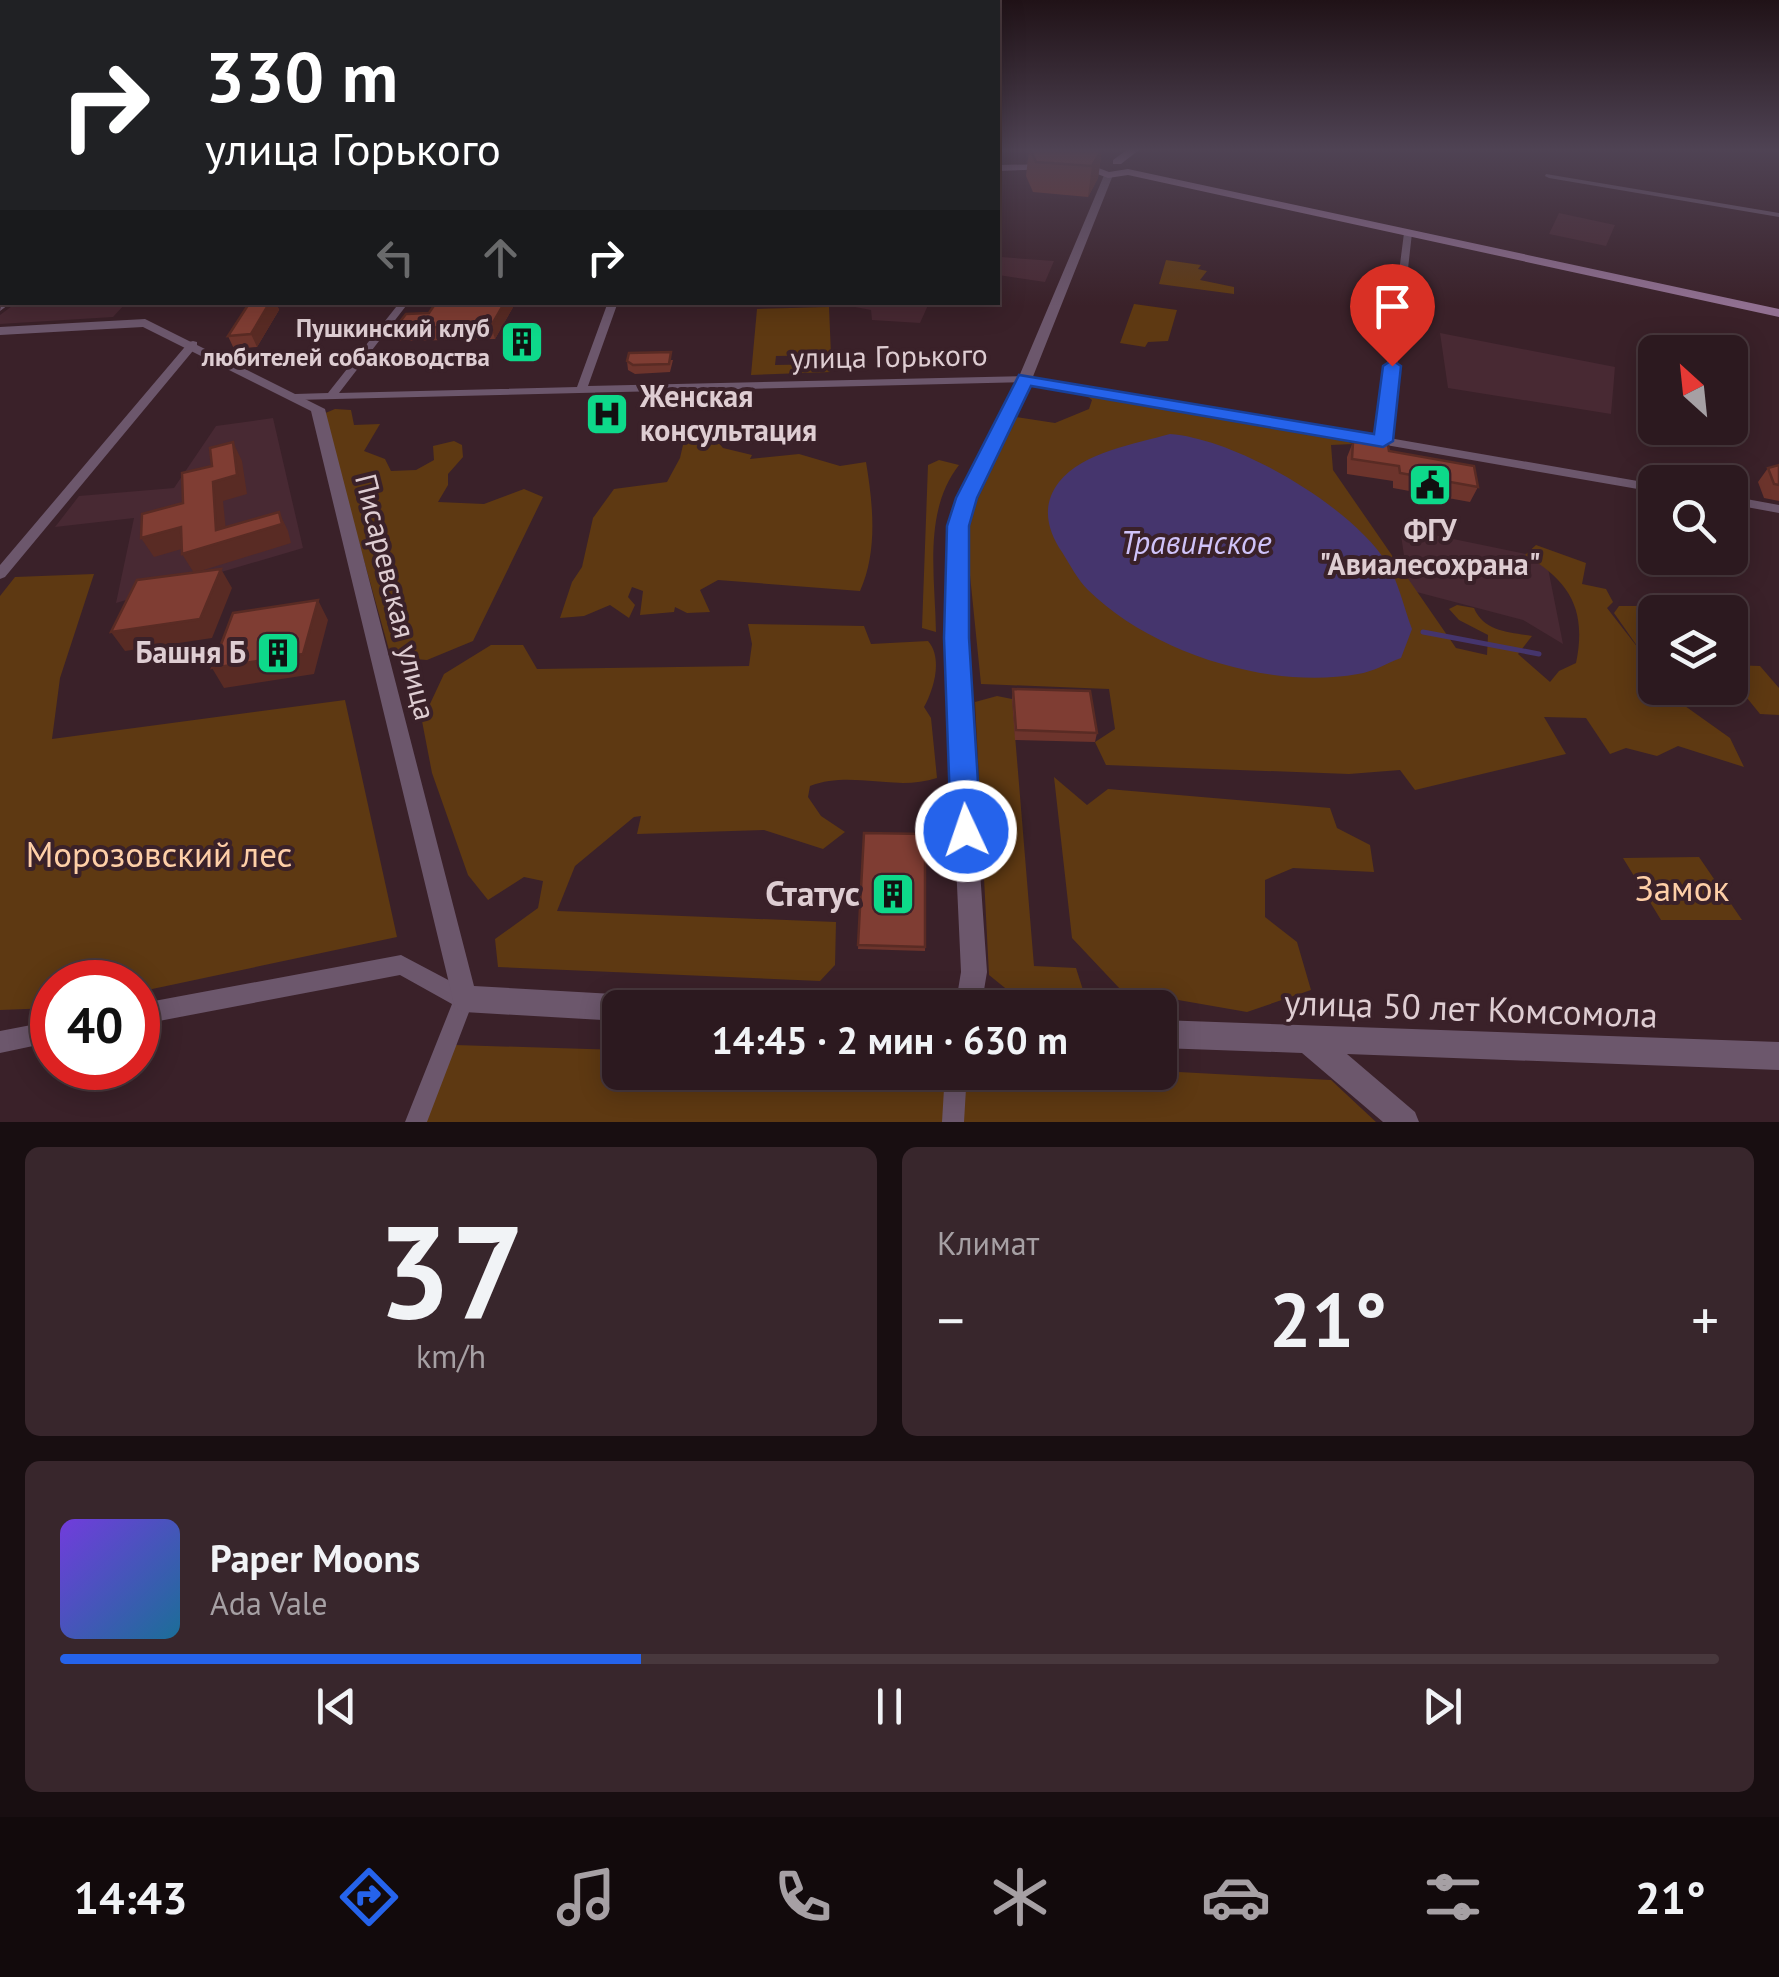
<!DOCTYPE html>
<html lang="ru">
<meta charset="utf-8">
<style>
body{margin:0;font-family:"PT Sans",sans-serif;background:#38262c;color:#f1f3f6;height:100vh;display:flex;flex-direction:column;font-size:38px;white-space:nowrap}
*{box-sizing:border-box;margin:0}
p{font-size:32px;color:#a6a0a4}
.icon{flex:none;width:55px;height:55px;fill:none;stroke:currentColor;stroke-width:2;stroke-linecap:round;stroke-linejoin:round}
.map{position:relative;height:1122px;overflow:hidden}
.details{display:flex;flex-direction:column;gap:25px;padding:25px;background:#180e11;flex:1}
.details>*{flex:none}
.top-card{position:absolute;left:0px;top:0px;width:1000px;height:305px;box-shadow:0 5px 25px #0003,0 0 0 2px #48383d;background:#202124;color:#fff;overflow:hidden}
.needle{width:65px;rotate:333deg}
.buttons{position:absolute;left:1638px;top:335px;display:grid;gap:20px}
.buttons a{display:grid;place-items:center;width:110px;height:110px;border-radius:15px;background:#2c191f;box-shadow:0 5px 25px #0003,0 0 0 2px #48383d;font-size:50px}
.speed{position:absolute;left:30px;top:960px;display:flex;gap:20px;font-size:50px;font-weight:700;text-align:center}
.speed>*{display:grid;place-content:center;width:130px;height:130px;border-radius:50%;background:#2c191f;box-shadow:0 5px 25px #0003,0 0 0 2px #48383d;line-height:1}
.speed .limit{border:15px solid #d22;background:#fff;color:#111}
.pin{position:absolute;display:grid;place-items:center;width:85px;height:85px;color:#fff;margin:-102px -42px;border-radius:50% 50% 50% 0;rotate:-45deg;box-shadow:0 0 10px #0007}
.pin .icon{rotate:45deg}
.me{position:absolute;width:110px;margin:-55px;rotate:357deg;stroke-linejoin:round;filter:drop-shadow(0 0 8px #0008)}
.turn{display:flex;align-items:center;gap:35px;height:210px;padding:0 40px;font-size:45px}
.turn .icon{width:130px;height:130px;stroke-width:2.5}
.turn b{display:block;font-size:70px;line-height:85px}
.lanes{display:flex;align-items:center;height:95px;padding:0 40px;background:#0003;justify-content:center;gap:50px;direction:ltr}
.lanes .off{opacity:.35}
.big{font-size:75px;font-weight:600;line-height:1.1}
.details .card{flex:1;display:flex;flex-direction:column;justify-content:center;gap:15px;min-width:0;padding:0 35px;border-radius:15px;background:#38262c}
.details .dial{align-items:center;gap:0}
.dial b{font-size:130px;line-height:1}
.song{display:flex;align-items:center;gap:30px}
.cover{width:120px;height:120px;border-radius:15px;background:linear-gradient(135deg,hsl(260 70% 55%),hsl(200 70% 35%))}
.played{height:10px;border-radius:5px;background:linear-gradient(90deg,#2563eb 35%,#48383d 35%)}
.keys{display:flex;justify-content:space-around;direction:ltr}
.heat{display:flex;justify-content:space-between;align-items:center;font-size:55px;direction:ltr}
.details .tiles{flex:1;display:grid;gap:25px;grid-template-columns:1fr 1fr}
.card:last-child{grid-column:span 2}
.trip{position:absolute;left:602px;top:990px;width:575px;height:100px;border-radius:15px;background:#2c191f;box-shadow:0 5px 25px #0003,0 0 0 2px #48383d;font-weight:600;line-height:100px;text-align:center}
.tab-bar{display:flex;height:160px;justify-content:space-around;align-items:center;background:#120a0c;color:#a6a0a4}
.tab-bar .icon{width:70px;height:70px}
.tab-bar .active{color:#2563eb}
.tab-bar b{font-size:45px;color:#f1f3f6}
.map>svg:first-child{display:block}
</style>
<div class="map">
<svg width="1779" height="1122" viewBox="0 0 1779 1122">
<rect width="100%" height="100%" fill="#3a2129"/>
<path fill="#482933" d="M1559,213L1615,225L1606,246L1549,234Z
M998,256L1000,257L1054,261L1045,282L998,275Z
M16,303V302L126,303L113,317L0,324V315Z
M755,303V302L929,303L920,323L872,320L871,310L834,303Z
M1440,333L1615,367L1611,414L1448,388Z
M273,418L303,548L116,603L134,518L55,527L79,496L174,488L216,426Z
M1400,528L1546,558L1563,644L1523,620L1409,590Z"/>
<path fill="#5e3912" d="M1166,260L1201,265L1198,269L1207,271L1200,280L1234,287V294L1159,284Z
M1134,304L1177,310L1168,341L1148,342L1145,347L1120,343Z
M829,307L831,355L776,356L775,365L831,364V372L751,375L757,309Z
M1091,394L1331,434L1353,444L1331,445L1333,470L1456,648L1487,655L1488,635L1459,620L1449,609L1457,605L1474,608C1484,632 1509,632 1532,636L1518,654L1550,682L1559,671L1576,663C1587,610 1570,581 1525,555L1536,545L1586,563L1582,584L1606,589L1613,602L1607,608L1642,653L1614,613L1619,606H1654L1667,612H1655V688H1668L1678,701L1730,738L1744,767L1678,746L1657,756L1626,748L1610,754L1586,718L1544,717L1566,754L1415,790L1400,770L1349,774L1106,765L1095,742L1115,729L1109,689L981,684L965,526L1016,417L1055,423L1089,409L1092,400L1087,396Z
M335,409L351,410L354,425L380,424L364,451L385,459L391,471L416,470L434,460L433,446L454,441L462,445L463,457L448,474V485L438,502L484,504L524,489L543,497L473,641L427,660L391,657L323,414Z
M686,432L711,434L723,448L752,455L750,459L799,454L840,466L866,462C873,504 878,551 860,591L718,580L700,590L710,612L687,613L675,607L674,612L640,615L643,591L632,587L628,597L635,605L629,618L610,605L584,616L560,618L572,582L582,567L593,518L614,489L667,482L680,458Z
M939,460L959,465C923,511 935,576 936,632L922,628L928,465Z
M94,574L60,678L52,739L345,700L397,937L138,992V982H52V1008L0,1010V596L15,577Z
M748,624L864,626L871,644L928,641C943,658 934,689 924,707L931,718L937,778C895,792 853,770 810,786L808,797L821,816L845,832L823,849L764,830L637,834L641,816L634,817L575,866L557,911L836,922L835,965L820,981L498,967L495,939L538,908L543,881L524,877L488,900L468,875L432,773L422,721L444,674L491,645H523L537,669L749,666L752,644Z
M1730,665L1760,666L1779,688V715L1760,714L1730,677Z
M997,696L1012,699L1034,966L1076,968L1083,990L1060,1005L1010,992L989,975L975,702Z
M1054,777L1087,805L1108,789L1330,808L1337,828L1370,845L1374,872L1293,868L1265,880V917L1297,942L1311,990L1247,1012L1121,990L1072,938Z
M1699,857L1742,920H1661L1623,858Z
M455,1045L620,1050V1072L1160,1071L1331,1080L1376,1122H426Z"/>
<path fill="#45356d" d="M1170,434C1237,439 1351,506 1387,563C1399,583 1404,608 1412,629L1401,658C1387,663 1373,672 1358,674C1270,690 1152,653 1088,590C1078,580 1070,565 1062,552C1047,530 1041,505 1059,482C1083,452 1135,444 1170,434Z"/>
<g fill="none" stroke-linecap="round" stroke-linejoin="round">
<path stroke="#45356d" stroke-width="5" d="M1423,632L1539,654"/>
<path fill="#6c576c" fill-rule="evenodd" d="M1546,174L1779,213V217L1549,178L1545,176Z
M1408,230L1412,233L1389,438L1655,484V492L1025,382L295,400L289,397L295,394L328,393L400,302H409L339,393L577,387L608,302H618L588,386L1025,376L1378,436L1404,233Z
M193,341L197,342V346L5,577L0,579V565L189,342Z
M1730,496L1779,505V513L1730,504Z
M401,955L471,992L474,999L427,1122H405L452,1004L400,975L138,1025V1004Z
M52,1021V1042L0,1053V1031Z
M945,1072H967L964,1122H942Z"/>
<path fill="#6c576c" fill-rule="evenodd" d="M1105,173L1113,175L1032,379L974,498L966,527L969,712L987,972L981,1008H955L961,972L949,712L950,527L958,498L1018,379Z
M2,299V302H12L0,311Z
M145,319L325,409L474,986L631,995L640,999L644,1008H620V1021L464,1012L455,1008L311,411L143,327L0,335V327Z
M1160,1020L1779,1042V1070L1347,1054L1415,1112L1419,1122H1383L1302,1053L1160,1048Z"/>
<path fill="#917091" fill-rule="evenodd" d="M1128,149H1140L1121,164H1113V160Z
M1050,164L1054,165V169L998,171V165Z
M1088,164L1109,172L1128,169L1779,309V317L1128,175L1108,178L1084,169V165Z"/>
</g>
<path fill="#6d342c" d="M1029,149H1102L1098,178L1088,197L1033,192L1026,176Z
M250,302H276L279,310L257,347L234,349L228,336Z
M481,302H516L495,339L400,341L395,328Z
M535,325L537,334L530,350L507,351L505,342Z
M673,360L670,372L635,374L628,370L627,361Z
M1353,442L1389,451L1478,487L1470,502L1393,488V481L1347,474V457Z
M1779,465V501L1764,498L1758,482L1768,468Z
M1013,689L1097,733L1095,742L1015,740L1012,699Z
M864,833L925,834V951L858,949Z"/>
<path fill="#592b24" d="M1102,149L1098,178L1088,197L1092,166Z
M270,302H276L279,310L257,347L251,334Z
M505,302H516L495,339L491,326Z
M535,325L537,334L530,350L528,342Z
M233,442L242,461L247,494L223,501L227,541L279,512L288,531L291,543L194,573L182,554L216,530L213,482Z
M181,527L192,546L154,557L141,538Z
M221,569L232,588L212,638L125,651L111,632Z
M318,600L328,620L314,674L224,688L212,668Z"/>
<path fill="#7f3d33" stroke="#592b24" stroke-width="2.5" d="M1030,149H1102L1092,166L1036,162Z
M250,302H270L251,334L228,336Z
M505,302L491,326L395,328L406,314L429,313L435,304Z
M535,325L528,342H505L513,326Z
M671,352L669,364L633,365L627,361L629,353Z
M233,442L237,475L213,482L216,530L279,512L282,524L182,554L181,527L141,538L142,514L183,503L182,473L212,466L210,448Z
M1353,442L1388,445L1389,451L1474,466L1478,487L1400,473L1399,466L1352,459Z
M1779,465V485L1774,484L1768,468Z
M221,569L200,619L111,632L137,580Z
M318,600L303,654L212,668L233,613Z
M1013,689L1090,691L1097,733L1016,730Z
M864,833L925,834V947L858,945Z"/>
<linearGradient id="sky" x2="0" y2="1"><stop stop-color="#201217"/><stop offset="0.49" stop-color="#4f4354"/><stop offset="1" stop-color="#4f4354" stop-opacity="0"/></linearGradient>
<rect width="1779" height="306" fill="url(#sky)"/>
<path fill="#2563eb" stroke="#184099" stroke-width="2.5" d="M1392,360L1401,366L1393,441L1383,447L1031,386L977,498L969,526V638L981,831L976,840L966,844L955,840L951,831L944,638L947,526L956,498L1019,375L1374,434L1383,366Z"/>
<defs>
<g id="building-square" transform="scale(2.25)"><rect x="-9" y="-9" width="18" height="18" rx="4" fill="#0dd98a" stroke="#3a2129"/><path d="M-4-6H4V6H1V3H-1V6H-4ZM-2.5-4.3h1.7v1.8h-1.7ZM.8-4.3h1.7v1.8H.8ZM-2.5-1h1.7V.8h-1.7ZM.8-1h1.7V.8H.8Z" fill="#111"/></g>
<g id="hospital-square" transform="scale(2.25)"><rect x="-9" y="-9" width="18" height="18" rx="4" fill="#0dd98a" stroke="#3a2129"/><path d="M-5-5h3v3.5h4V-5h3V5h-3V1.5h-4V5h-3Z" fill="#111"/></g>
<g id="civic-square" transform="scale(2.25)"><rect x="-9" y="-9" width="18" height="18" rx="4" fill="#0dd98a" stroke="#3a2129"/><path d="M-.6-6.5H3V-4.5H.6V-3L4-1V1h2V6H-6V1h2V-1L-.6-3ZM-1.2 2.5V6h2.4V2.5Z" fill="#111"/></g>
</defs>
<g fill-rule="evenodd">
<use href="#building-square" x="522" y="342"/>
<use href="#hospital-square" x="607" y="414"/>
<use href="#civic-square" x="1430" y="485"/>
<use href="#building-square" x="278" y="653"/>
<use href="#building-square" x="893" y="894"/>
</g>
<g text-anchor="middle" stroke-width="8" stroke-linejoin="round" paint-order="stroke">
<g font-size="25" font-weight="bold" fill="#decdd2" stroke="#3a2129" text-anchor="end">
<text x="490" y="337">Пушкинский клуб<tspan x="490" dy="29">любителей собаководства</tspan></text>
</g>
<g font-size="30" fill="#decdd2" stroke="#3a2129">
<text transform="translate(889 357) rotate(-1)" y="10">улица Горького</text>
<text transform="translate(395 597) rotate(76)" y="10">Писаревская улица</text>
</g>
<g font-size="30" font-weight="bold" fill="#decdd2" stroke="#3a2129" text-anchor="start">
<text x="640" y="407">Женская<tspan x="640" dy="34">консультация</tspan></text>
<text x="1430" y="541" text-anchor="middle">ФГУ<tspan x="1430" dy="34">"Авиалесохрана"</tspan></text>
<text x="246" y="663" text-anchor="end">Башня Б</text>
</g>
<g font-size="32" font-style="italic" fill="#cfc3f9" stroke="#3a2129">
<text x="1196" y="554">Травинское</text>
</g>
<g font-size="35" fill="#fecfa7" stroke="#3a2129">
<text x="159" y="867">Морозовский лес</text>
<text x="1682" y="901">Замок</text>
</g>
<g font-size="35" font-weight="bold" fill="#decdd2" stroke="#3a2129" text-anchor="end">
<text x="860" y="906">Статус</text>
</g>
<g font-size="35" fill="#decdd2" stroke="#3a2129">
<text transform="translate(1471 1009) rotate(2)" y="12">улица 50 лет Комсомола</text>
</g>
</g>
</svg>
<div class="buttons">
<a><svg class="needle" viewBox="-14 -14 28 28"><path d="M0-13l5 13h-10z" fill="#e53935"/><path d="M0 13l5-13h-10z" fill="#a6a0a4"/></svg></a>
<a><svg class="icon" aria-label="search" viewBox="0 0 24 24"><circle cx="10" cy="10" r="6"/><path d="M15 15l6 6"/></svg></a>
<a><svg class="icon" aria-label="layers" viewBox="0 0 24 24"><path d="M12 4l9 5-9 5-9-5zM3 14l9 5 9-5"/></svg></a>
</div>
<div class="speed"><div class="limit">40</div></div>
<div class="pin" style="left:1392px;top:366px;background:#d93025"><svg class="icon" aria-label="arrive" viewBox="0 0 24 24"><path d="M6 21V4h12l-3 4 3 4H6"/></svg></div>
<svg class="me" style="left:966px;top:831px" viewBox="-20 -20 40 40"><circle r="17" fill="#2563eb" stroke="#fff" stroke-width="3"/><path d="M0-11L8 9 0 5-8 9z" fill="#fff"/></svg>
<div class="trip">14:45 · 2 мин · 630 m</div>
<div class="top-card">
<div class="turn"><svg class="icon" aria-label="right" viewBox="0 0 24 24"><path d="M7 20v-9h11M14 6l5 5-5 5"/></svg><div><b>330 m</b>улица Горького</div></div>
<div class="lanes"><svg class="icon off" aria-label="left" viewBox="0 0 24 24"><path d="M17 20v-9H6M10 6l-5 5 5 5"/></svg><svg class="icon off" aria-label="ahead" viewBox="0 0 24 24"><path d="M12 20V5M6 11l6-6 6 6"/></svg><svg class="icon" aria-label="right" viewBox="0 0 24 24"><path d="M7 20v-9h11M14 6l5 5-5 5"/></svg></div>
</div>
</div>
<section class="details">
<div class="tiles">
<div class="card dial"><b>37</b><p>km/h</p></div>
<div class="card"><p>Климат</p>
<div class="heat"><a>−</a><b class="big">21°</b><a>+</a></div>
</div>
<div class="card">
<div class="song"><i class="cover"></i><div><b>Paper Moons</b><p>Ada Vale</p></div></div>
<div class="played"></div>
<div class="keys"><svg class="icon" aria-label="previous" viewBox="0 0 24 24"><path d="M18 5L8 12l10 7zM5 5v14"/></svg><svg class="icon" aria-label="pause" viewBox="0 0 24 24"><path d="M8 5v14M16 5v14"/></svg><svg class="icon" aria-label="next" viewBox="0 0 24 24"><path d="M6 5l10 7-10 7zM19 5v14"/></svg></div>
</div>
</div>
</section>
<nav class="tab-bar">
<b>14:43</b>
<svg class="icon active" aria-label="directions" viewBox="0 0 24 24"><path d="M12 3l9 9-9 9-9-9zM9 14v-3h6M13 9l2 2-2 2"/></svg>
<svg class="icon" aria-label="music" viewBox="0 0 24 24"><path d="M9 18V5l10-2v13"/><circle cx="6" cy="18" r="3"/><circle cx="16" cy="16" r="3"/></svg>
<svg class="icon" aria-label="phone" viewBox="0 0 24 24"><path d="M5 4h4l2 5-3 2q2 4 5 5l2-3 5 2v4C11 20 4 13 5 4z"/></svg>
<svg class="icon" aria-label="climate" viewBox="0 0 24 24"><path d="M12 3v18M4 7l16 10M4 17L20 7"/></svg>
<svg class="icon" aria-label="car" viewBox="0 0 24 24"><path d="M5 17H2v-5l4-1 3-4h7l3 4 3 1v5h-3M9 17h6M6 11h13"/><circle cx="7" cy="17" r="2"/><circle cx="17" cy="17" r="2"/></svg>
<svg class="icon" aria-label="filters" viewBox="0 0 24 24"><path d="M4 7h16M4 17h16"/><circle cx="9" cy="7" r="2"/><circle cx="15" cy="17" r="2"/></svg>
<b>21°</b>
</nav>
